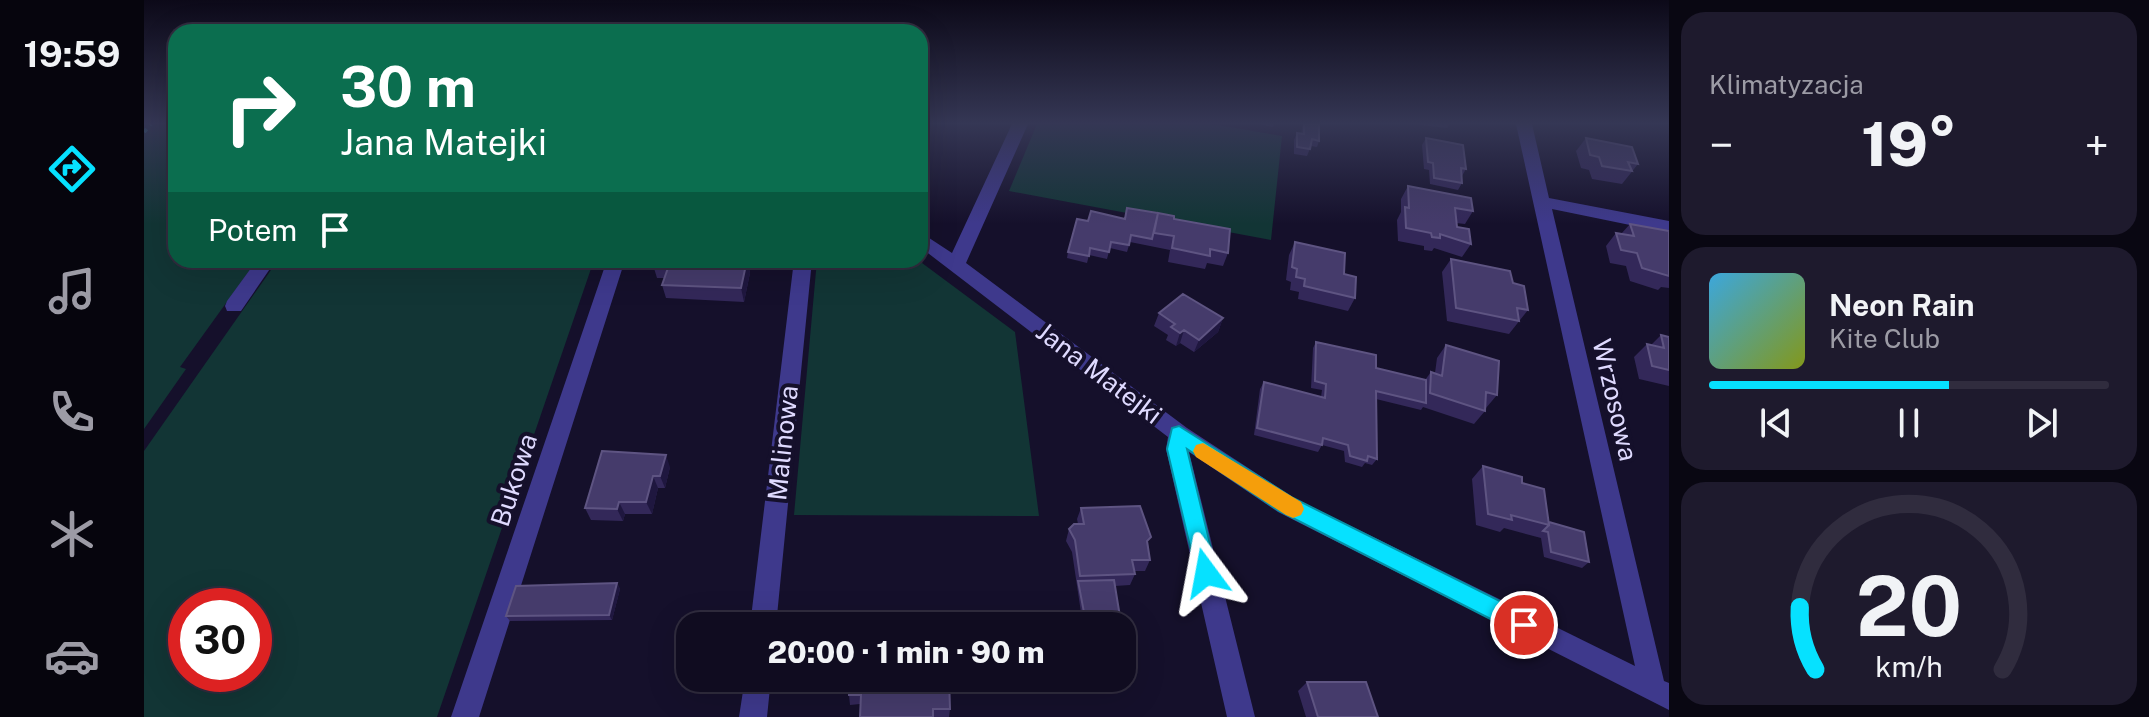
<!DOCTYPE html>
<html lang="pl">
<meta charset="utf-8">
<style>
body{margin:0;font-family:"Public Sans",sans-serif;background:#1e1a2d;color:#f1f3f6;height:100vh;display:flex;flex-direction:column;font-size:30px;white-space:nowrap}
*{box-sizing:border-box;margin:0}
p{font-size:26px;color:#9c9ba5}
.icon{flex:none;width:44px;height:44px;fill:none;stroke:currentColor;stroke-width:2;stroke-linecap:round;stroke-linejoin:round}
.map{position:relative;flex:1;overflow:hidden}
.side{display:flex;flex-direction:column;gap:12px;padding:12px;background:#090712;width:480px}
.side>*{flex:none}
.hud{position:absolute;left:24px;top:24px;width:760px;height:244px;border-radius:24px;box-shadow:0 8px 32px #0002,0 0 0 2px #302c3e;background:#0b6e4f;color:#fff;overflow:hidden}
.speed{position:absolute;left:24px;top:588px;display:flex;gap:16px;font-size:40px;font-weight:700;text-align:center}
.speed>*{display:grid;place-content:center;width:104px;height:104px;border-radius:50%;background:#100c20;box-shadow:0 8px 32px #0002,0 0 0 2px #302c3e;line-height:1}
.speed .limit{border:12px solid #d22;background:#fff;color:#111}
.pin{position:absolute;display:grid;place-items:center;width:68px;height:68px;color:#fff;margin:-34px;border:4px solid #fff;border-radius:50%;box-shadow:0 2px 8px #0007}
.me{position:absolute;width:88px;margin:-44px;rotate:347deg;stroke-linejoin:round;filter:drop-shadow(0 0 6px #0008)}
.turn{display:flex;align-items:center;gap:28px;height:168px;padding:0 40px;font-size:36px}
.turn .icon{width:104px;height:104px;stroke-width:2.5}
.turn b{display:block;font-size:56px;line-height:68px}
.then{display:flex;align-items:center;height:76px;padding:0 40px;background:#0003;gap:16px;font-size:30px}
.big{font-size:60px;font-weight:800;line-height:1.1}
.side .card{flex:1;display:flex;flex-direction:column;justify-content:center;gap:12px;min-width:0;padding:0 28px;border-radius:24px;background:#1e1a2d}
.side .dial{align-items:center;gap:0}
.dial svg{height:208px;overflow:visible;fill:none;stroke:#302c3e;stroke-width:7;stroke-linecap:round;text-anchor:middle}
.dial text{fill:#f1f3f6;stroke:none}
.song{display:flex;align-items:center;gap:24px}
.cover{width:96px;height:96px;border-radius:12px;background:linear-gradient(135deg,hsl(200 70% 55%),hsl(70 70% 35%))}
.played{height:8px;border-radius:4px;background:linear-gradient(90deg,#06e1ff 60%,#302c3e 60%)}
.keys{display:flex;justify-content:space-around;direction:ltr}
.heat{display:flex;justify-content:space-between;align-items:center;font-size:44px;direction:ltr}
.trip{position:absolute;left:532px;top:612px;width:460px;height:80px;border-radius:24px;background:#100c20;box-shadow:0 8px 32px #0002,0 0 0 2px #302c3e;font-weight:800;line-height:80px;text-align:center}
main{display:flex;flex:1;min-height:0}
.dock{display:flex;flex-direction:column;width:144px;justify-content:space-around;align-items:center;background:#06050d;color:#9c9ba5}
.dock .icon{width:56px;height:56px}
.dock .active{color:#06e1ff}
.dock b{font-size:36px;color:#f1f3f6}
.map>svg:first-child{display:block}
</style>
<main>
<nav class="dock">
<b>19:59</b>
<svg class="icon active" aria-label="directions" viewBox="0 0 24 24"><path d="M12 3l9 9-9 9-9-9zM9 14v-3h6M13 9l2 2-2 2"/></svg>
<svg class="icon" aria-label="music" viewBox="0 0 24 24"><path d="M9 18V5l10-2v13"/><circle cx="6" cy="18" r="3"/><circle cx="16" cy="16" r="3"/></svg>
<svg class="icon" aria-label="phone" viewBox="0 0 24 24"><path d="M5 4h4l2 5-3 2q2 4 5 5l2-3 5 2v4C11 20 4 13 5 4z"/></svg>
<svg class="icon" aria-label="climate" viewBox="0 0 24 24"><path d="M12 3v18M4 7l16 10M4 17L20 7"/></svg>
<svg class="icon" aria-label="car" viewBox="0 0 24 24"><path d="M5 17H2v-5l4-1 3-4h7l3 4 3 1v5h-3M9 17h6M6 11h13"/><circle cx="7" cy="17" r="2"/><circle cx="17" cy="17" r="2"/></svg>
</nav>
<div class="map">
<svg width="1525" height="717" viewBox="0 0 1525 717">
<rect width="100%" height="100%" fill="#15102b"/>
<path fill="#123535" fill-rule="evenodd" d="M0,124H32V260H113L36,367L42,369L0,429Z
M893,124H1068L1138,136L1127,240L865,191Z
M134,260H450L293,717H0V451ZM42,606H110V674H42Z
M673,260H774L871,332L895,516L650,515Z"/>
<g fill="none" stroke-linecap="round" stroke-linejoin="round">
<path stroke="#2bc1bb" stroke-width="4" stroke-dasharray="4 5" stroke-linecap="butt" d="M0,132L7,124"/>
<path fill="#3e398c" fill-rule="evenodd" d="M868,124H884L822,263L1043,428L1150,498L1491,666L1372,124H1388L1405,198L1525,221V233L1408,209L1520,681L1525,683V710L1134,512L1045,452L1111,717H1083L1022,449L1024,437L776,247V232L808,253Z
M113,260H132L97,311H83L81,306L83,301Z
M463,260H481L335,717H307Z
M650,260H668L632,626H606Z
M601,678H627L623,717H595Z"/>
</g>
<path fill="#332859" d="M1114,124H1130L1129,127Z
M1159,124H1175V141L1173,147L1167,146L1163,156L1150,154V140L1153,133L1157,134Z
M1269,124H1305L1303,128Z
M1282,138L1322,169L1318,176V183L1314,190L1286,184L1285,170L1280,169L1278,145Z
M1442,138L1494,164L1478,184L1448,179L1445,170L1437,168L1432,151Z
M1264,186L1329,211L1321,224L1312,223L1313,227L1327,244L1318,257L1290,248L1288,251L1280,250V246L1254,241L1253,220L1257,212V199Z
M980,219H1030L1084,253L1079,266L1063,263L1061,269L1024,262L1026,250L986,242L983,252L966,248L963,259L945,255L943,263L923,258L924,252L944,221Z
M1486,224L1525,231V288L1517,287L1514,290L1486,281L1482,266L1466,263L1462,246L1472,233L1477,234Z
M1151,242L1200,274L1211,298L1204,311L1154,299L1155,292L1146,290L1147,282L1142,280L1145,255Z
M1307,259L1369,283L1384,310L1365,334L1303,321L1298,272Z
M511,260H603L606,273L600,302L522,298L518,285L521,278H513L509,265Z
M1015,313L1079,318L1074,332L1050,352L1036,343L1032,346L1022,340L1024,335L1010,326Z
M1517,335L1525,337V386L1495,379L1490,357L1503,344L1507,345Z
M1172,342L1232,368L1281,380L1287,372L1291,373L1293,358L1302,345L1353,395L1342,408H1341V411L1330,424L1279,407L1277,410L1232,399L1233,459L1228,465L1221,463L1218,467L1201,462L1200,451L1178,445L1174,452L1110,435L1116,389L1120,382L1177,397L1178,390L1167,388L1169,348Z
M1339,466L1378,483L1405,522L1445,562L1438,568L1400,557L1397,538L1360,528L1356,532L1332,525L1328,479Z
M526,467L521,488H514L508,514H481L479,521L447,520L441,508Z
M937,508L1004,544L1006,560L1001,571H990L991,574L986,585L971,586L977,623L976,626H939L928,552L922,541L925,529L934,524L933,519Z
M473,583L476,589L468,620L366,621L362,616Z
M705,678L806,709L805,717H716V704L706,705L705,695Z
M1163,682L1234,717H1162L1154,691Z"/>
<path fill="#1f173f" d="M603,260L606,273L600,302L597,288Z
M1079,318L1074,332L1050,352L1055,340Z
M1040,330L1036,343L1032,346L1036,333Z
M522,455L526,467L521,488L516,476Z
M509,476L514,488L508,514L502,502Z
M475,502L481,514L479,521L473,509Z
M473,583L476,589L468,620L465,615Z"/>
<path fill="#453b6b" stroke="#5e5482" stroke-width="2" d="M1160,124H1175V141L1168,139L1166,149L1153,147V133L1160,134Z
M1282,138L1319,145L1322,169L1317,168L1318,183L1290,178L1289,163L1284,162Z
M1442,138L1488,147L1494,164L1484,162L1488,171L1458,166L1455,157L1446,155Z
M1264,186L1327,198L1329,211L1311,208L1313,227L1325,229L1327,244L1296,234V238L1288,237L1287,233L1262,228L1261,207L1265,208Z
M983,208L1014,213L1008,239L987,235L985,245L967,242L965,252L946,248L945,256L924,252L933,219L944,221L947,211L981,219Z
M1014,213L1030,216V219L1086,229L1084,253L1066,249V256L1028,248L1030,236L1010,233Z
M1486,224L1525,231V276L1498,268L1493,253L1477,250L1472,233L1490,236Z
M1151,242L1201,253L1200,274L1212,277L1211,298L1160,286L1161,279L1152,277L1153,269L1148,267Z
M1307,259L1366,271L1369,283L1380,286L1384,310L1373,308L1375,321L1312,308Z
M511,260H564L563,264H569V261L603,260L597,288L518,285L525,265H509Z
M1039,294L1079,318L1055,340L1040,330L1036,333L1027,327L1031,324L1015,313Z
M1517,335L1525,337V370L1508,366L1503,344L1520,348Z
M1172,342L1232,355V368L1282,380V403L1232,391L1233,459L1224,456L1223,461L1206,456L1204,445L1179,438L1178,445L1113,428L1120,382L1181,398L1182,384L1171,381Z
M1302,345L1355,361L1353,395L1342,392L1341,411L1286,393L1287,372L1298,376Z
M458,451L522,455L516,476H509L502,502H475L473,509L441,508Z
M1339,466L1378,477V483L1400,489L1405,525L1367,515L1368,520L1344,514Z
M996,506L1007,537L1003,541L1006,560H988L991,574L936,576L931,540L925,529L930,524H940L937,508Z
M1405,522L1440,532L1445,562L1407,552L1404,532L1399,531L1405,525Z
M970,580L977,623H942L934,581Z
M473,583L465,615L362,616L372,586Z
M718,620H759V626H718Z
M705,678H805L806,709H789V717H716L717,695H705Z
M1163,682H1222L1234,717H1174Z"/>
<linearGradient id="sky" x2="0" y2="1"><stop stop-color="#0c0918"/><stop offset="0.55" stop-color="#353755"/><stop offset="1" stop-color="#353755" stop-opacity="0"/></linearGradient>
<rect width="1525" height="224" fill="url(#sky)"/>
<path fill="#06e1ff" stroke="#0492a6" stroke-width="2" d="M1035,426L1149,498L1388,617L1391,625L1388,632L1380,636L1372,632L1135,511L1043,449L1073,573L1070,580L1062,583L1054,580L1023,449L1028,428Z"/>
<path fill="#f59e0b" d="M1059,443L1157,502L1160,509L1157,515L1149,518L1142,515L1052,457L1049,451L1052,445Z"/>
<g text-anchor="middle" stroke-width="8" stroke-linejoin="round" paint-order="stroke">
<g font-size="26" fill="#dfdaff" stroke="#15102b">
<text transform="translate(955 373) rotate(37)" y="9">Jana Matejki</text>
<text transform="translate(1471 400) rotate(77)" y="9">Wrzosowa</text>
<text transform="translate(639 443) rotate(-84)" y="9">Malinowa</text>
<text transform="translate(370 480) rotate(-72)" y="9">Bukowa</text>
</g>
</g>
</svg>
<div class="speed"><div class="limit">30</div></div>
<div class="pin" style="left:1380px;top:625px;background:#d93025"><svg class="icon" aria-label="arrive" viewBox="0 0 24 24"><path d="M6 21V4h12l-3 4 3 4H6"/></svg></div>
<svg class="me" style="left:1062px;top:573px" viewBox="-20 -20 40 40"><path d="M0-17L14 15 0 8-14 15z" fill="#06e1ff" stroke="#fff" stroke-width="4"/></svg>
<div class="trip">20:00 · 1 min · 90 m</div>
<div class="hud">
<div class="turn"><svg class="icon" aria-label="right" viewBox="0 0 24 24"><path d="M7 20v-9h11M14 6l5 5-5 5"/></svg><div><b>30 m</b>Jana Matejki</div></div>
<div class="then">Potem<svg class="icon" aria-label="arrive" viewBox="0 0 24 24"><path d="M6 21V4h12l-3 4 3 4H6"/></svg></div>
</div>
</div>
<section class="side">
<div class="card"><p>Klimatyzacja</p>
<div class="heat"><a>−</a><b class="big">19°</b><a>+</a></div>
</div>
<div class="card">
<div class="song"><i class="cover"></i><div><b>Neon Rain</b><p>Kite Club</p></div></div>
<div class="played"></div>
<div class="keys"><svg class="icon" aria-label="previous" viewBox="0 0 24 24"><path d="M18 5L8 12l10 7zM5 5v14"/></svg><svg class="icon" aria-label="pause" viewBox="0 0 24 24"><path d="M8 5v14M16 5v14"/></svg><svg class="icon" aria-label="next" viewBox="0 0 24 24"><path d="M6 5l10 7-10 7zM19 5v14"/></svg></div>
</div>
<div class="card dial"><svg viewBox="0 0 100 80">
<path d="M14 69A42 42 0 1 1 86 69"/>
<path d="M14 69A42 42 0 0 1 8 45" stroke="#06e1ff"/>
<text x="50" y="56" font-size="32" font-weight="700">20</text>
<text x="50" y="72" font-size="11">km/h</text>
</svg></div>
</section>
</main>
